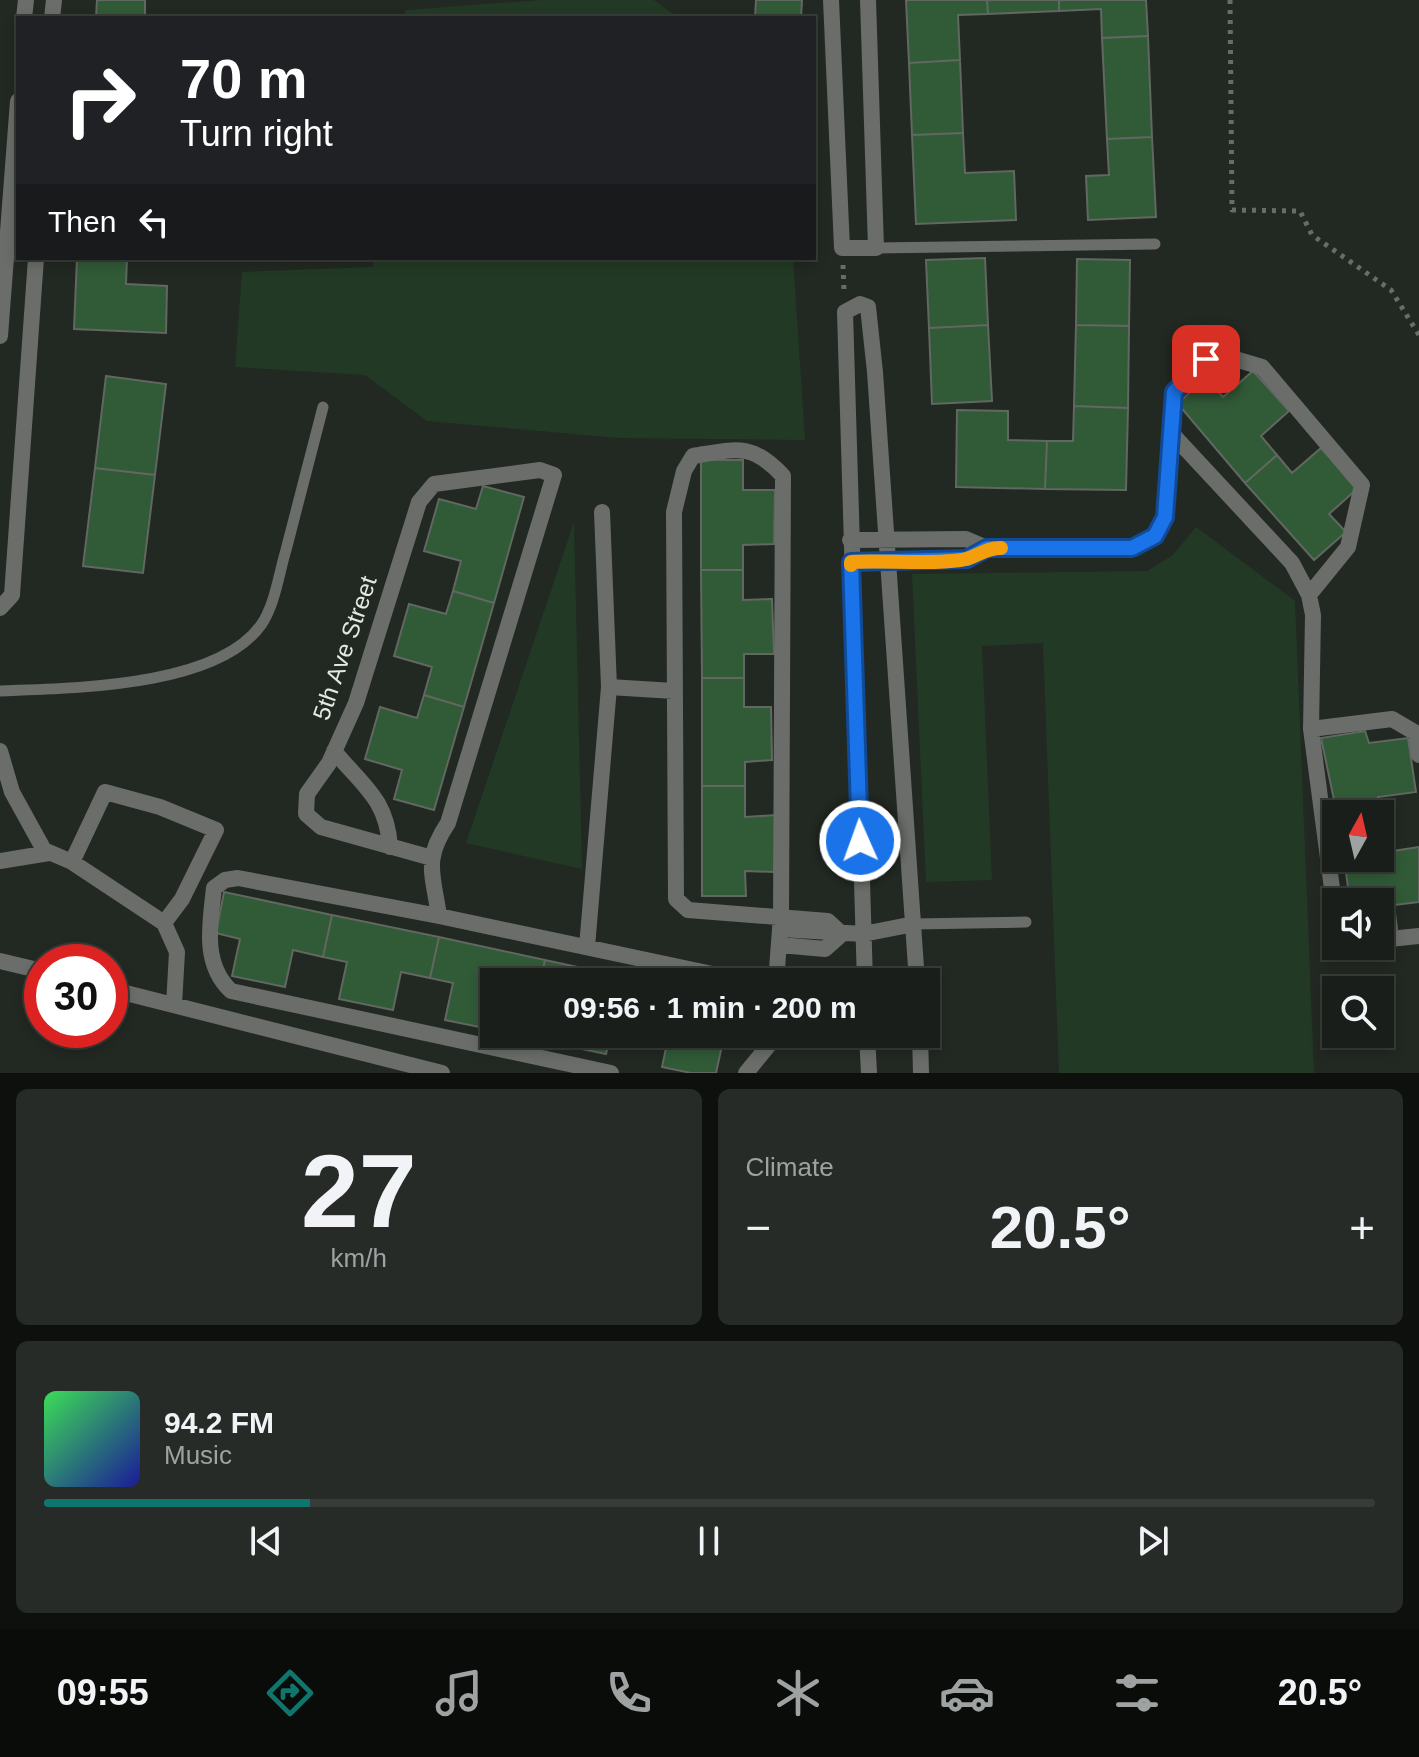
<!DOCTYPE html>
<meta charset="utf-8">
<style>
body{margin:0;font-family:Helvetica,sans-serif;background:#272b27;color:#f1f3f6;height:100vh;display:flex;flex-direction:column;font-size:30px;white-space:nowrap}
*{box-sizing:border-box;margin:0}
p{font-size:26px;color:#9fa2a2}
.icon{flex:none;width:44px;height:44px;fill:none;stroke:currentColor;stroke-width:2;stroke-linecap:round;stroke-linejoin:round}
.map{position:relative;height:1073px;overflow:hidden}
.details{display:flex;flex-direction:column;gap:16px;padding:16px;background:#0e100e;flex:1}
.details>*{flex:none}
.banner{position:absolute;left:16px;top:16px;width:800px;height:244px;border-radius:0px;box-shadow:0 4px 12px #0003,0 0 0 2px #383c39;background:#202124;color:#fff;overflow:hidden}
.needle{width:52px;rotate:8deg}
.tools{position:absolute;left:1322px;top:800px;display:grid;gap:16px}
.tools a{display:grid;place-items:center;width:72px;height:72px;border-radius:0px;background:#1a1e1a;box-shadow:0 4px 12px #0003,0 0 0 2px #383c39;font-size:40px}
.speed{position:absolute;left:24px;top:944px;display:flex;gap:16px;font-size:40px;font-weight:700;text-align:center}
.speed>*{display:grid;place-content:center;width:104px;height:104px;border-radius:50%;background:#1a1e1a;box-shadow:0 4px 12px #0003,0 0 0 2px #383c39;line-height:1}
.speed .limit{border:12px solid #d22;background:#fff;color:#111}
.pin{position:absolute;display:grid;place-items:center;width:68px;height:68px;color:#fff;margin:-34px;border-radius:16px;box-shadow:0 4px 12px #0006}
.me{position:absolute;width:88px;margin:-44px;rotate:358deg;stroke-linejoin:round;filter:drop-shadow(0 0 6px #0008)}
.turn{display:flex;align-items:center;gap:28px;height:168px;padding:0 32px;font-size:36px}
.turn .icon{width:104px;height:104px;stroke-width:2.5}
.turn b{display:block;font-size:56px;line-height:68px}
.then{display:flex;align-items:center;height:76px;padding:0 32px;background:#0003;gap:16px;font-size:30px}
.big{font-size:60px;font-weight:600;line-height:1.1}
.details .widget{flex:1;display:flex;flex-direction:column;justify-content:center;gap:12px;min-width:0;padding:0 28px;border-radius:12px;background:#272b27}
.details .dial{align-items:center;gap:0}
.dial b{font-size:104px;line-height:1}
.song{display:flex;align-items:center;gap:24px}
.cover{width:96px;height:96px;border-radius:12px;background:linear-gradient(135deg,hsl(130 70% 55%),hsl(240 70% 35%))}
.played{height:8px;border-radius:4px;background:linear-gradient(90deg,#0f766e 20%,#383c39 20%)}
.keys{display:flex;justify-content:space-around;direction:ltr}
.heat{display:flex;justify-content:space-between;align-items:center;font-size:44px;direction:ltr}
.details .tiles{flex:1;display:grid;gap:16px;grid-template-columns:1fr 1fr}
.widget:last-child{grid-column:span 2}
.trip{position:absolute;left:480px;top:968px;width:460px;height:80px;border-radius:0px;background:#1a1e1a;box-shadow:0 4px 12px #0003,0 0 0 2px #383c39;font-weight:600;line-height:80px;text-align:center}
.tab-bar{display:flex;height:128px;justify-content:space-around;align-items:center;background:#0a0c0a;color:#9fa2a2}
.tab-bar .icon{width:56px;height:56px}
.tab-bar .active{color:#0f766e}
.tab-bar b{font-size:36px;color:#f1f3f6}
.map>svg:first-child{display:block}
</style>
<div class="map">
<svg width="1419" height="1073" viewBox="0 0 1419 1073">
<rect width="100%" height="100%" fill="#222822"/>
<path fill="#223a25" d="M542,0H654L679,18H401L406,10Z
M374,258H793L805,440L620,438L427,421L365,375L235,367L242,272L373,267Z
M574,522L582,869L466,843Z
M1196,527L1295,601L1314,1073H1059L1043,643L982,646L992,880L926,882L912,574L1147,571L1173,555Z"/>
<path fill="#315a37" stroke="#616761" stroke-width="2" d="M97,0H145V18H96Z
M756,0H802L801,18H755Z
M906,0H987L988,14L958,15L960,60L909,63Z
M987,0H1059V11L988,14Z
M1059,0H1146L1148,36L1102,38L1101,9L1059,11Z
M1148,36L1152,137L1107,139L1102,38Z
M960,60L963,133L912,135L909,63Z
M963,133L965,173L1014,171L1016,220L916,224L912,135Z
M1152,137L1156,217L1088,220L1086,176L1109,175L1107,139Z
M77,258H127L126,284L167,286L166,333L74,329Z
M985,258L988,325L929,328L926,260Z
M1077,259L1130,260L1129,326L1076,325Z
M988,325L992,401L932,404L929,328Z
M1076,325L1129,326L1128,408L1074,406Z
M1253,371L1289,411L1261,436L1277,455L1245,483L1178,404L1206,376L1223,397Z
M106,376L166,384L155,475L95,468Z
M1074,406L1128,408L1126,490L1045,489L1047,441H1073Z
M957,410L1008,411V440L1047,441L1045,489L956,487Z
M1321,448L1358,488L1329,514L1346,532L1314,560L1245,483L1277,455L1292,473Z
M701,460H743V490H775L774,544L743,545V570H701Z
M95,468L155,475L143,573L83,566Z
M483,486L524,497L494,603L453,591L461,561L424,551L439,499L476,509Z
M701,570H743V600L772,599L774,654H744V678H702Z
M453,591L494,603L464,707L424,695L432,667L394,656L409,604L446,614Z
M702,678H744V707H771L772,760L745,762V786H702Z
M424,695L464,707L434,810L394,799L402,770L365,759L380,707L417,718Z
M1365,731L1369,743L1408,738L1416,792L1378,797L1382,821L1380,814H1337L1321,738Z
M702,786H745V817L776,815L774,872L745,871L746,896H702Z
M1380,821L1386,852L1419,847V902L1394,905L1397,929L1380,932V902H1350L1344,858H1380Z
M224,892L332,915L323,957L293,950L285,987L232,976L240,939L216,933Z
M332,915L439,937L430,978L401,972L393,1010L339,999L347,962L323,957Z
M439,937L545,960L540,982H494V1030L445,1020L453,983L430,978Z
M545,960L647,982H540Z
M555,1034H611L606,1054L553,1043Z
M669,1034H756L753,1047L723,1041L716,1073H691L662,1067Z"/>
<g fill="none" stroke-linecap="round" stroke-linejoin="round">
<path stroke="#686d68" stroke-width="5" stroke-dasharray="4 6" stroke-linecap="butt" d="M1230,0L1232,210L1300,211L1312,235L1391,290L1419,335
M843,265L844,291"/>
<path stroke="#6a6d6a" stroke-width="11" d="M876,248L1155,244
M0,691C70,688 216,688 261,625C275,605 279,573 286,550C298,502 311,455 323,407
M914,924L1026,922"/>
<path stroke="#6a6d6a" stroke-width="16" d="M831,0L842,248H876L868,0
M24,18L26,0
M52,18L54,0
M0,336L18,101
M1173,435L1174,392L1206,359H1235L1262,367L1362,485L1348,547L1309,595
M602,512L609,687L674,691
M850,540L966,539L987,548H1132L1155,536L1165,517L1173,435L1292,563L1309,595L1313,615L1311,729L1336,919
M851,562L967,559L987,548
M0,608L12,595L36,258
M1311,729L1392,719L1416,733L1419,755
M0,751L12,792L44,850L72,862L164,923L177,952L174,1005
M334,751C363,786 387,799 390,847
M432,858L321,827L306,814L307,794L329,763L356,703L419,502L434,484L540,470L554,475L448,823C423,860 433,874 439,916
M0,861L49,853
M72,862L105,792L160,807L216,830L182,899L164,923
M781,929L863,934L914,924
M1380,940L1419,936
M780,945L825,949L842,934
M587,947L609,687
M0,961L42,971
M776,982L781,916L783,476C752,442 736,449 693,456L684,471L674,512L676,899L688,910L828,921L842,934
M865,982L845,312L860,304L868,307L875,372L917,982
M110,989L442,1073
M867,1034L869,1073
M920,1034L921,1073
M611,1073L231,991C202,964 210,924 214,888L225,880L238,878L439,916L750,982
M746,1073L768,1046L769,1034"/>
</g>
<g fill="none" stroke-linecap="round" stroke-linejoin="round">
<g stroke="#114b97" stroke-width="20">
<path id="route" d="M860,841L851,562L967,559L987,548H1132L1155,536L1165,517L1174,392L1206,359"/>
</g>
<use href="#route" stroke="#1a73e8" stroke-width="14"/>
<path stroke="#f59e0b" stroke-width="14" d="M851,565V562C882,560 940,565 966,559C980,555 986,548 1001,548"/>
</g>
<g text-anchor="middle" stroke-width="8" stroke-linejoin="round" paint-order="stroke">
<g font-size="24" fill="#e5e9e6" stroke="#222822">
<text transform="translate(345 648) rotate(-71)" y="8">5th Ave Street</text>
</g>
</g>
</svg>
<div class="tools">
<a><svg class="needle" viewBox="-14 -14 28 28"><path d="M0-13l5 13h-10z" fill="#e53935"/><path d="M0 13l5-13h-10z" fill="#9fa2a2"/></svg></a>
<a><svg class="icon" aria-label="sound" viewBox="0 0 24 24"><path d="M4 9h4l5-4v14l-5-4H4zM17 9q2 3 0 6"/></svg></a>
<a><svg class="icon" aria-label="search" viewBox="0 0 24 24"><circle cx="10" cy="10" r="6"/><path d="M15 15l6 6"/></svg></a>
</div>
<div class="speed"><div class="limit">30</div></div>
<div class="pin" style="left:1206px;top:359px;background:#d93025"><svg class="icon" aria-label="arrive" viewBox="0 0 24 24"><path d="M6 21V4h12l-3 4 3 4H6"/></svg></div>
<svg class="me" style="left:860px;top:841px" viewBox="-20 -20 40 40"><circle r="17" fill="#1a73e8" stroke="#fff" stroke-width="3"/><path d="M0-11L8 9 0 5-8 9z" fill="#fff"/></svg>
<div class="trip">09:56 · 1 min · 200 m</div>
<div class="banner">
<div class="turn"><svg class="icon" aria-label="right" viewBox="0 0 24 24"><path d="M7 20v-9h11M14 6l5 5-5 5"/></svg><div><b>70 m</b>Turn right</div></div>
<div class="then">Then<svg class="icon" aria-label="left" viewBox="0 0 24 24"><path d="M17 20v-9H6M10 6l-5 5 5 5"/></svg></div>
</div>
</div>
<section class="details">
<div class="tiles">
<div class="widget dial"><b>27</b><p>km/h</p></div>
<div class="widget"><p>Climate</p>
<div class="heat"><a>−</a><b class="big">20.5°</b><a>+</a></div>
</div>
<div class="widget">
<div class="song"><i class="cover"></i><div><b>94.2 FM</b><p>Music</p></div></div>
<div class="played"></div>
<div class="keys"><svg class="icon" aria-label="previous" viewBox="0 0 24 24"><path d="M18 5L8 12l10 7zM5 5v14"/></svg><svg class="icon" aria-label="pause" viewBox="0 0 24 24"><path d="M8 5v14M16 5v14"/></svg><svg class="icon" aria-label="next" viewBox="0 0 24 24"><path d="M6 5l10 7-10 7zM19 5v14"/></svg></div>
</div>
</div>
</section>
<nav class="tab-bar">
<b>09:55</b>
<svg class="icon active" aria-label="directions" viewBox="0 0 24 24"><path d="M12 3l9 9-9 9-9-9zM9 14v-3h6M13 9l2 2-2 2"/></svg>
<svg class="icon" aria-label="music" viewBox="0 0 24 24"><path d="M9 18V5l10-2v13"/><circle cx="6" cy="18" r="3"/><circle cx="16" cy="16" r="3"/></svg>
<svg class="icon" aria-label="phone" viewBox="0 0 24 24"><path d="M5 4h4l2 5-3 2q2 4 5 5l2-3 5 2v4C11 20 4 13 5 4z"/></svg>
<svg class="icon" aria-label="climate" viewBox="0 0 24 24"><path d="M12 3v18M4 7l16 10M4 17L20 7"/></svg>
<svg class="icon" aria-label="car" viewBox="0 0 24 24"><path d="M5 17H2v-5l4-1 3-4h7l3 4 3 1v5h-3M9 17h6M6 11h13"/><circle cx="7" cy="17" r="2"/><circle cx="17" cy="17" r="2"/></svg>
<svg class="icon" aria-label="filters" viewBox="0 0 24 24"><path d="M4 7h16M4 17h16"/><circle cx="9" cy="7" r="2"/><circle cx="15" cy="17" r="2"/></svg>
<b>20.5°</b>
</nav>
